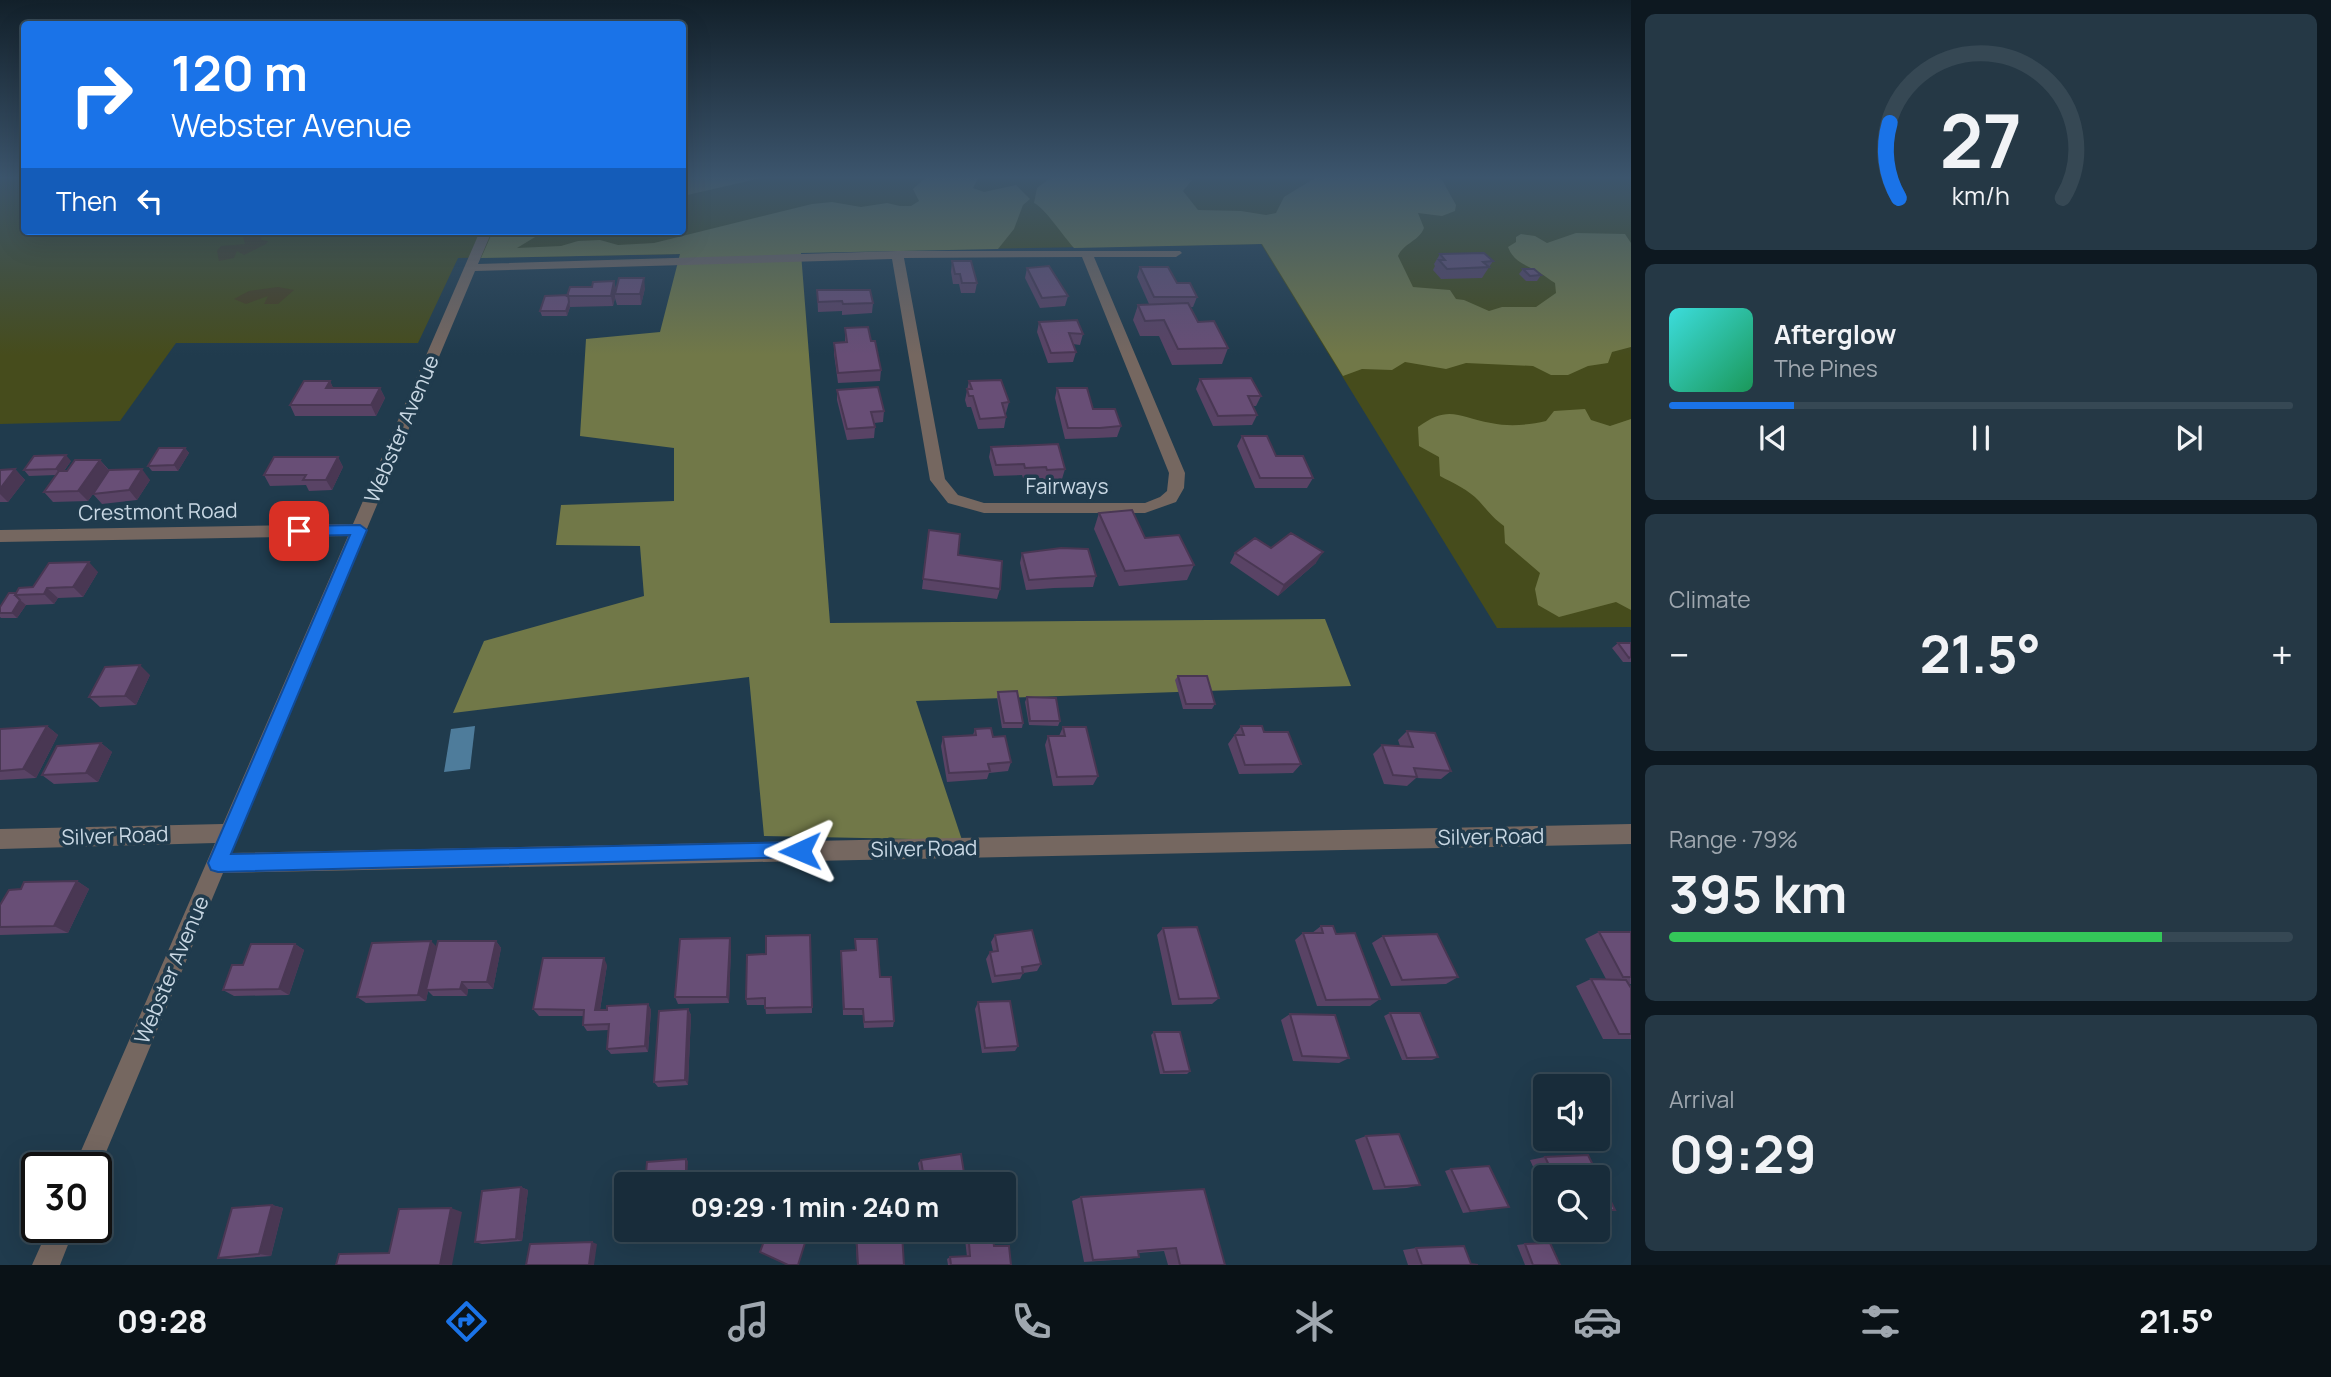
<!DOCTYPE html>
<meta charset="utf-8">
<style>
body{margin:0;font-family:Manrope,sans-serif;background:#253845;color:#f1f3f6;height:100vh;display:flex;flex-direction:column;font-size:26px;white-space:nowrap}
*{box-sizing:border-box;margin:0}
p{font-size:23px;color:#9fa7af}
.icon{flex:none;width:38px;height:38px;fill:none;stroke:currentColor;stroke-width:2;stroke-linecap:round;stroke-linejoin:round}
.map{position:relative;flex:1;overflow:hidden}
.details{display:flex;flex-direction:column;gap:14px;padding:14px;background:#0d1820;width:700px}
.details>*{flex:none}
.top-card{position:absolute;left:21px;top:21px;width:665px;height:214px;border-radius:7px;box-shadow:0 7px 28px #0002,0 0 0 2px #364854;background:#1a73e8;color:#fff;overflow:hidden}
.controls{position:absolute;left:1533px;top:1074px;display:grid;gap:14px}
.controls a{display:grid;place-items:center;width:77px;height:77px;border-radius:7px;background:#182c3a;box-shadow:0 7px 28px #0002,0 0 0 2px #364854;font-size:35px}
.speed{position:absolute;left:21px;top:1152px;display:flex;gap:14px;font-size:35px;font-weight:700;text-align:center}
.speed>*{display:grid;place-content:center;width:91px;height:91px;border-radius:50%;background:#182c3a;box-shadow:0 7px 28px #0002,0 0 0 2px #364854;line-height:1}
.speed .limit{border:4px solid #111;border-radius:10px;background:#fff;color:#111}
.pin{position:absolute;display:grid;place-items:center;width:60px;height:60px;color:#fff;margin:-30px;border-radius:14px;box-shadow:0 4px 10px #0006}
.me{position:absolute;width:77px;margin:-38px;rotate:269deg;stroke-linejoin:round;filter:drop-shadow(0 0 5px #0008)}
.turn{display:flex;align-items:center;gap:24px;height:147px;padding:0 35px;font-size:32px}
.turn .icon{width:91px;height:91px;stroke-width:2.5}
.turn b{display:block;font-size:49px;line-height:60px}
.then{display:flex;align-items:center;height:66px;padding:0 35px;background:#0003;gap:14px;font-size:26px}
.big{font-size:52px;font-weight:700;line-height:1.1}
.details .card{flex:1;display:flex;flex-direction:column;justify-content:center;gap:10px;min-width:0;padding:0 24px;border-radius:10px;background:#253845}
.details .dial{align-items:center;gap:0}
.dial svg{height:182px;overflow:visible;fill:none;stroke:#364854;stroke-width:7;stroke-linecap:round;text-anchor:middle}
.dial text{fill:#f1f3f6;stroke:none}
.song{display:flex;align-items:center;gap:21px}
.cover{width:84px;height:84px;border-radius:10px;background:linear-gradient(135deg,hsl(180 70% 55%),hsl(150 70% 35%))}
.played{height:7px;border-radius:4px;background:linear-gradient(90deg,#1a73e8 20%,#364854 20%)}
.keys{display:flex;justify-content:space-around;direction:ltr}
.heat{display:flex;justify-content:space-between;align-items:center;font-size:38px;direction:ltr}
.charge{height:10px;border-radius:5px;background:linear-gradient(90deg,#34c759 79%,#364854 0)}
.trip{position:absolute;left:614px;top:1172px;width:402px;height:70px;border-radius:7px;background:#182c3a;box-shadow:0 7px 28px #0002,0 0 0 2px #364854;font-weight:700;line-height:70px;text-align:center}
.tab-bar{display:flex;height:112px;justify-content:space-around;align-items:center;background:#0a1217;color:#9fa7af}
.tab-bar .icon{width:49px;height:49px}
.tab-bar .selected{color:#1a73e8}
.tab-bar b{font-size:32px;color:#f1f3f6}
main{display:flex;flex:1;min-height:0}
.map>svg:first-child{display:block}
</style>
<main>
<div class="map">
<svg width="1631" height="1265" viewBox="0 0 1631 1265">
<rect width="100%" height="100%" fill="#203b4d"/>
<path fill="#464c1c" d="M0,178H24V231H682L683,178H1631V627L1497,628L1261,244L458,258L418,343H176L120,421L0,424Z"/>
<path fill="#717848" d="M683,178H761L683,196Z
M925,178H978L973,188L984,192L1016,185L1030,199L1023,205L1014,229L998,249L801,253L830,623L1325,619L1351,686L916,701L962,840L764,836L749,677L453,713L484,641L644,596L640,546L556,545L561,505L674,501V448L580,436L586,339L660,332L680,254L481,258L493,231H545L517,248L561,246L578,241L600,240L618,245L654,243L812,204L832,202L861,207L887,203L900,206H911L919,201L913,189Z
M1050,178H1186L1192,180L1183,191L1198,210L1241,211L1266,215L1276,213L1284,197L1315,178H1441L1456,205L1455,211L1442,216L1418,213L1424,228C1419,241 1404,243 1398,256L1413,287L1450,290L1456,299L1464,300L1489,311L1502,307H1536L1556,293L1555,283C1549,280 1546,276 1540,273C1527,265 1514,263 1508,247L1516,242V237L1521,234L1535,236L1547,243L1576,233L1625,234L1631,243V347L1612,352L1608,363L1588,366L1568,375H1551L1533,366L1466,363L1446,369L1405,362L1392,370L1362,369L1343,376L1262,244L1074,248C1064,237 1044,207 1034,203L1037,188Z
M1585,409L1591,420L1610,426L1631,419V610L1616,602L1559,617L1538,605L1535,589L1540,573L1505,543L1504,526C1493,518 1488,511 1479,501C1469,490 1453,483 1440,476L1439,457L1419,446L1418,427C1449,404 1458,417 1491,423C1510,427 1528,425 1546,421L1554,411Z"/>
<path fill="#483f1f" d="M258,233L262,234L261,240L268,241L266,244L244,255L237,251L234,258L219,261L217,251L221,246L245,244L243,237Z
M278,287L294,290L278,304H264L268,296L246,304L234,299L249,291Z"/>
<path fill="#4e7c9b" d="M475,726L470,769L444,772L451,729Z"/>
<g fill="none" stroke-linecap="round" stroke-linejoin="round">
<path fill="#756760" fill-rule="evenodd" d="M480,231H492L478,264L897,251H1180L1182,253L1176,257H1094L1185,473L1184,488L1176,502L1145,513H984L948,503L930,480L892,259L475,271L231,853L1631,824V844L223,873L96,1176V1167H74L215,843L0,849V829L223,824L348,536L0,542V530L353,524ZM1082,257L1169,473L1167,491L1160,497L1145,503H984L958,495L945,479L904,258Z
M49,1227H75L60,1265H32Z"/>
</g>
<path fill="#594365" d="M1440,254L1493,261L1482,278L1441,279L1433,270L1435,266L1434,264Z
M952,261L977,283L975,293H961L959,284H953L951,272Z
M1140,267L1177,283L1197,297L1193,307H1190L1198,322L1228,348L1222,364L1172,365L1159,336H1140L1133,320L1138,305L1149,304L1137,277Z
M1027,268L1068,296L1065,306L1040,308L1025,278Z
M1523,269L1541,275L1537,281H1526L1519,274Z
M614,281L616,289L645,288L641,305H617L615,298L613,306L570,307L567,316H542L540,311L568,295L592,287Z
M817,290L873,303L872,313L842,315V311L818,312Z
M1039,322L1083,334L1080,345L1073,344L1076,352L1073,362L1048,363L1037,332Z
M845,328L871,341L881,370L880,381L838,383L834,354V343L845,342Z
M1200,379L1261,396L1256,406H1253L1257,415L1252,425L1213,426L1196,389Z
M330,381L333,388H380L385,398L376,416H295L290,405Z
M969,381L1009,402L1006,413H1005L1006,417L1004,428L978,429L971,407H967L965,400Z
M1057,388L1121,426L1117,437L1096,438L1065,439L1055,398Z
M837,390L884,411L883,422L874,423L875,427L874,438L847,440L837,400Z
M1242,436L1313,478L1307,488H1255L1237,446Z
M991,447L1065,469L1062,479L1044,480L1043,478H1023L1022,475L994,476L989,457Z
M185,448L189,453L178,471H152L148,466Z
M338,457L343,467L332,490L309,491L306,485L270,486L264,475Z
M100,460L109,470L150,480L137,500L102,504L93,494L88,501L53,502L44,492L56,475L29,476L24,470L71,461L64,471H67Z
M15,469L25,480L8,502H0V470Z
M1099,513L1194,565L1187,580L1119,586L1094,529Z
M929,530L1000,589L997,599L922,589Z
M1271,548L1316,563L1278,596L1230,563L1235,553Z
M1022,553L1096,576L1093,587L1054,588L1026,590L1020,563Z
M98,572L83,597L58,598L54,604L26,605L17,618H1L0,617V607L16,593L33,587Z
M1618,643H1631V662H1623L1612,648Z
M150,675L136,705L100,707L89,697Z
M1178,676L1215,704L1212,709H1183L1175,680Z
M998,692L1023,723L1022,728H1002L997,697Z
M1027,697L1060,721L1058,726L1029,725L1025,702Z
M47,726L58,735L36,778L0,780V729Z
M1241,726L1301,764L1293,773L1239,774L1228,744Z
M1063,727L1098,776L1093,785L1053,786L1045,745L1048,736H1059Z
M975,729L993,737L1011,762L1008,771L989,773L987,779L947,782L941,746L943,737L973,735Z
M1407,731L1451,771L1441,779L1416,778L1407,786L1384,784L1373,754L1382,745L1400,746L1398,740Z
M101,743L112,752L98,782L54,784L42,775Z
M77,881L89,889L68,933L0,935V905L21,889Z
M1321,926L1336,934L1380,999L1370,1006H1317L1295,940L1303,933H1312Z
M1163,928L1219,998L1212,1004L1172,1005L1157,935Z
M1599,932H1631V984H1629L1631,988V1039H1603L1576,986L1591,979H1606L1585,939Z
M810,935L812,1013L766,1014L765,1005H747L746,999L766,954Z
M995,935L1041,964L1037,971L1023,973L1020,979L992,983L986,959L990,952L993,951L991,942Z
M1383,936L1458,977L1446,984L1391,986L1372,943Z
M855,939L880,977L894,1021L893,1027L864,1028L863,1015H843L841,951L855,950Z
M496,941L501,948L493,989H468L467,996H433L428,991L426,1001L366,1003L357,997L437,947Z
M295,944L304,950L289,995L234,996L223,990L243,965Z
M731,946L729,1003L678,1004L675,997Z
M607,965L600,1010L648,1004L651,1010L648,1052L611,1054L607,1049L609,1030L587,1031L583,1025L584,1016H539L533,1009Z
M978,1002L1018,1046L1015,1051L982,1053L975,1009Z
M688,1009L691,1015L688,1085L658,1087L654,1082Z
M1390,1013L1438,1057L1432,1060H1402L1384,1016Z
M1290,1014L1349,1058L1339,1063L1293,1061L1281,1020Z
M1154,1032L1190,1071L1187,1074H1160L1151,1035Z
M1366,1136L1420,1185L1407,1188L1373,1190L1355,1140Z
M1588,1155L1615,1210L1598,1212V1178H1545V1193L1530,1160L1545,1157Z
M921,1160L966,1185H922L918,1163Z
M1451,1169L1509,1207L1463,1213L1445,1171Z
M521,1187L528,1190L522,1241L482,1244L475,1242Z
M1081,1197L1225,1265H1168L1164,1251L1138,1253L1139,1257L1129,1259L1084,1262L1072,1201Z
M272,1205L283,1208L271,1256L231,1259L218,1258Z
M855,1230H900L904,1265H857Z
M964,1230H992L994,1246L1011,1265H948L947,1259L950,1257H967Z
M1525,1244L1560,1265H1525L1517,1245Z
M1416,1248L1471,1264L1478,1265H1408L1403,1250Z"/>
<path fill="#493753" d="M644,278L645,288L641,305L640,294Z
M614,281L616,292L615,294V298L613,306L611,296Z
M569,302L570,307L567,316L566,311Z
M330,381L335,392L326,388Z
M380,388L385,398L376,416L371,405Z
M185,448L189,453L178,471L174,465Z
M66,455L71,461L61,475L56,469Z
M338,457L343,467L332,490L326,480Z
M100,460L109,471L88,501L78,491Z
M15,469L25,480L8,502L0,494V489Z
M142,469L150,480L137,500L129,490Z
M1323,552L1316,563L1278,596L1284,585Z
M89,562L98,572L83,597L73,587Z
M47,588L58,598L54,604L44,594Z
M20,600L26,605L17,618L12,613Z
M140,665L150,675L136,705L125,696Z
M47,726L58,735L36,778L23,769Z
M101,743L112,752L98,782L86,773Z
M77,881L89,889L68,933L54,926Z
M730,938L731,946L729,1003L727,997Z
M431,941L438,948L426,990L428,991L426,1001L418,995Z
M496,941L501,948L493,989L487,982Z
M295,944L304,950L289,995L279,989Z
M604,958L607,965L599,1016L595,1010Z
M462,982L468,989L467,996L460,989Z
M648,1004L651,1010L648,1052L645,1046Z
M688,1009L691,1015L688,1085L685,1080Z
M686,1159L688,1161L687,1185H686Z
M521,1187L528,1190L522,1241L516,1239Z
M272,1205L283,1208L271,1256L259,1254Z
M451,1208L462,1212L452,1265H440Z
M592,1242L597,1244L594,1265H589Z"/>
<path fill="#684e76" stroke="#493753" stroke-width="2" d="M1484,253L1493,261L1483,262L1489,267L1447,269L1439,260H1445L1440,254Z
M952,261H971L977,283H962L960,274H955Z
M1049,266L1068,296L1042,298L1027,268Z
M1140,267H1168L1177,283H1190L1197,297H1154Z
M1523,269H1534L1541,275L1530,276Z
M619,278H644L640,294H615Z
M614,281L611,296H567L570,287H592L593,282Z
M817,290H870L873,303L843,304L842,301L818,302Z
M568,295L569,302L566,311H540L545,296Z
M1188,303L1198,322L1214,321L1228,348L1178,349L1164,320L1145,321L1138,305Z
M1077,320L1083,334L1069,333L1076,352L1051,353L1039,322Z
M868,327L871,341H875L881,370L838,373L834,343L847,342L845,328Z
M1251,378L1261,396H1248L1257,415L1218,416L1200,379Z
M1001,380L1009,402L1002,403L1006,417L980,419L973,396H969L967,389H972L969,381Z
M304,381H330L326,388H380L371,405H290Z
M878,387L884,411L871,412L875,427L847,429L837,390Z
M1057,388H1087L1093,409H1115L1121,426L1100,428H1068Z
M1242,436H1267L1276,456H1303L1313,478H1260Z
M1058,444L1065,469L1047,470L1046,467L1025,468L1024,464L996,465L991,447Z
M159,448H185L174,465L148,466Z
M66,455L56,469L24,470L34,456Z
M274,457H338L326,480H303L306,475H264Z
M75,460H100L78,491L44,492L59,471H67Z
M15,469L0,489V470Z
M142,469L129,490L93,494L109,470Z
M1132,510L1145,538L1179,535L1194,565L1125,571L1099,513Z
M929,530L960,534L958,555L1002,561L1000,589L923,579Z
M1291,533L1323,552L1284,585L1235,553L1255,538L1271,548Z
M1061,548L1088,549L1096,576L1057,578L1029,580L1022,553Z
M89,562L73,587L47,588L44,594L15,595L19,588L33,587L49,563Z
M9,593H16L15,595L20,600L12,613H0V607Z
M1618,643H1631V657L1629,658Z
M140,665L125,696L89,697L105,667Z
M1178,676H1207L1215,704H1186Z
M1017,691L1023,723H1004L998,692Z
M1027,697L1056,698L1060,721H1030Z
M47,726L23,769L0,771V729Z
M1241,726H1262L1264,732H1288L1301,764L1245,765L1235,735H1244Z
M1063,727H1086L1098,776L1057,777L1048,736H1065Z
M991,728L993,737L1005,736L1011,762L988,764L990,771L949,773L943,737L976,735L975,729Z
M1407,731L1435,733L1451,771L1414,768L1417,777L1393,775L1382,745L1413,747Z
M101,743L86,773L42,775L57,746Z
M77,881L54,926L0,927V905L9,890L21,889L24,882Z
M1321,926H1333L1336,934L1355,933L1380,999L1326,1000L1303,933H1323Z
M1197,927L1219,998L1179,999L1163,928Z
M1032,930L1041,964L1022,967L1023,973L995,976L990,952L998,951L995,935Z
M1599,932H1631V977H1623Z
M1437,934L1458,977L1402,980L1383,936Z
M810,935L812,1007L765,1008V998L746,999L747,955L766,954V936Z
M730,938L727,997H675L680,939Z
M855,939H877L880,977H891L894,1021L864,1022L863,1009H844L841,951L856,950Z
M431,941L418,995L357,997L372,943Z
M438,941H496L487,982H462L460,989L426,990Z
M251,944H295L279,989L223,990L232,965H243Z
M543,958H604L595,1010H607V1006L648,1004L645,1046L607,1049L609,1024L583,1025L584,1010L533,1009Z
M1591,979L1626,980L1631,988V1034H1619Z
M1010,1001L1018,1046L985,1048L978,1002Z
M688,1009L685,1080L654,1082L659,1011Z
M1390,1013H1420L1438,1057L1407,1058Z
M1290,1014L1335,1015L1349,1058L1302,1056Z
M1154,1032H1180L1190,1071L1164,1072Z
M1399,1134L1420,1185L1385,1187L1366,1136Z
M961,1154L966,1185H925L921,1160Z
M1588,1155L1615,1210H1598V1178H1555L1545,1157Z
M686,1159V1185H645L647,1162Z
M1489,1166L1509,1207L1470,1211L1451,1169Z
M521,1187L516,1239L475,1242L482,1191Z
M1204,1189L1225,1265H1180L1176,1248L1138,1251L1139,1257L1093,1260L1081,1197Z
M272,1205L259,1254L218,1258L232,1208Z
M451,1208L440,1265H336L339,1254L389,1253L399,1209Z
M768,1230H809L798,1265H788L760,1252Z
M856,1230H900L902,1234L904,1265H858Z
M968,1230H992L994,1246H1009L1011,1265H951L950,1257L970,1256Z
M592,1242L589,1265H526L530,1244Z
M1550,1243L1560,1265H1533L1525,1244Z
M1464,1246L1471,1264L1478,1265H1422L1416,1248Z"/>
<linearGradient id="sky" x2="0" y2="1"><stop stop-color="#12202a"/><stop offset="0.5" stop-color="#3c556d"/><stop offset="1" stop-color="#3c556d" stop-opacity="0"/></linearGradient>
<rect width="1631" height="355" fill="url(#sky)"/>
<path fill="#1a73e8" stroke="#114b97" stroke-width="2" d="M360,525L367,530L231,854L800,842L806,845L809,851L806,857L218,872L211,870L208,863L350,535L299,536L292,531L299,526Z"/>
<g text-anchor="middle" stroke-width="7" stroke-linejoin="round" paint-order="stroke">
<g font-size="21" fill="#c8d7e3" stroke="#203b4d">
<text transform="translate(402 429) rotate(-67)" y="7">Webster Avenue</text>
<text x="1067" y="494">Fairways</text>
<text transform="translate(158 512) rotate(-1)" y="7">Crestmont Road</text>
<text transform="translate(115 836) rotate(-2)" y="7">Silver Road</text>
<text transform="translate(1491 837) rotate(-1)" y="7">Silver Road</text>
<text transform="translate(924 849) rotate(-1)" y="7">Silver Road</text>
<text transform="translate(172 970) rotate(-67)" y="7">Webster Avenue</text>
</g>
</g>
</svg>
<div class="controls">
<a><svg class="icon" aria-label="sound" viewBox="0 0 24 24"><path d="M4 9h4l5-4v14l-5-4H4zM17 9q2 3 0 6"/></svg></a>
<a><svg class="icon" aria-label="search" viewBox="0 0 24 24"><circle cx="10" cy="10" r="6"/><path d="M15 15l6 6"/></svg></a>
</div>
<div class="speed"><div class="limit">30</div></div>
<div class="pin" style="left:299px;top:531px;background:#d93025"><svg class="icon" aria-label="arrive" viewBox="0 0 24 24"><path d="M6 21V4h12l-3 4 3 4H6"/></svg></div>
<svg class="me" style="left:800px;top:851px" viewBox="-20 -20 40 40"><path d="M0-17L14 15 0 8-14 15z" fill="#1a73e8" stroke="#fff" stroke-width="4"/></svg>
<div class="trip">09:29 · 1 min · 240 m</div>
<div class="top-card">
<div class="turn"><svg class="icon" aria-label="right" viewBox="0 0 24 24"><path d="M7 20v-9h11M14 6l5 5-5 5"/></svg><div><b>120 m</b>Webster Avenue</div></div>
<div class="then">Then<svg class="icon" aria-label="left" viewBox="0 0 24 24"><path d="M17 20v-9H6M10 6l-5 5 5 5"/></svg></div>
</div>
</div>
<section class="details">
<div class="card dial"><svg viewBox="0 0 100 80">
<path d="M14 69A42 42 0 1 1 86 69"/>
<path d="M14 69A42 42 0 0 1 10 36" stroke="#1a73e8"/>
<text x="50" y="56" font-size="32" font-weight="700">27</text>
<text x="50" y="72" font-size="11">km/h</text>
</svg></div>
<div class="card">
<div class="song"><i class="cover"></i><div><b>Afterglow</b><p>The Pines</p></div></div>
<div class="played"></div>
<div class="keys"><svg class="icon" aria-label="previous" viewBox="0 0 24 24"><path d="M18 5L8 12l10 7zM5 5v14"/></svg><svg class="icon" aria-label="pause" viewBox="0 0 24 24"><path d="M8 5v14M16 5v14"/></svg><svg class="icon" aria-label="next" viewBox="0 0 24 24"><path d="M6 5l10 7-10 7zM19 5v14"/></svg></div>
</div>
<div class="card"><p>Climate</p>
<div class="heat"><a>−</a><b class="big">21.5°</b><a>+</a></div>
</div>
<div class="card"><p>Range · 79%</p><b class="big">395 km</b><div class="charge"></div></div>
<div class="card"><p>Arrival</p><b class="big">09:29</b></div>
</section>
</main>
<nav class="tab-bar">
<b>09:28</b>
<svg class="icon selected" aria-label="directions" viewBox="0 0 24 24"><path d="M12 3l9 9-9 9-9-9zM9 14v-3h6M13 9l2 2-2 2"/></svg>
<svg class="icon" aria-label="music" viewBox="0 0 24 24"><path d="M9 18V5l10-2v13"/><circle cx="6" cy="18" r="3"/><circle cx="16" cy="16" r="3"/></svg>
<svg class="icon" aria-label="phone" viewBox="0 0 24 24"><path d="M5 4h4l2 5-3 2q2 4 5 5l2-3 5 2v4C11 20 4 13 5 4z"/></svg>
<svg class="icon" aria-label="climate" viewBox="0 0 24 24"><path d="M12 3v18M4 7l16 10M4 17L20 7"/></svg>
<svg class="icon" aria-label="car" viewBox="0 0 24 24"><path d="M5 17H2v-5l4-1 3-4h7l3 4 3 1v5h-3M9 17h6M6 11h13"/><circle cx="7" cy="17" r="2"/><circle cx="17" cy="17" r="2"/></svg>
<svg class="icon" aria-label="filters" viewBox="0 0 24 24"><path d="M4 7h16M4 17h16"/><circle cx="9" cy="7" r="2"/><circle cx="15" cy="17" r="2"/></svg>
<b>21.5°</b>
</nav>
